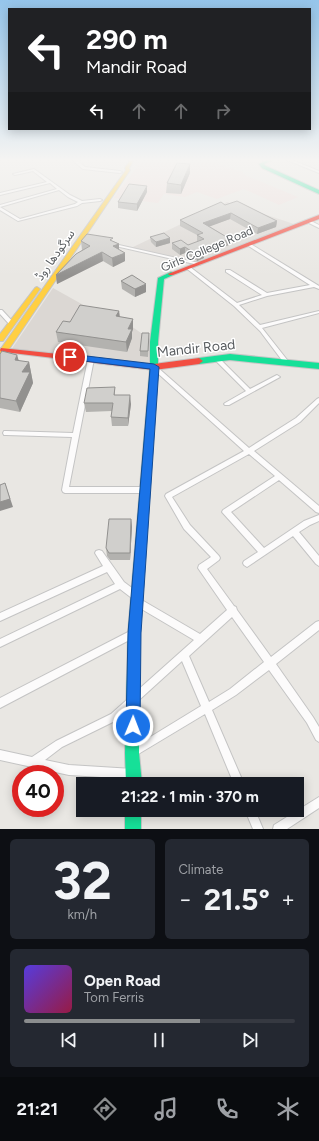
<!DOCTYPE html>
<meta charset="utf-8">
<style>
body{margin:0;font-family:Figtree,"Noto Sans Arabic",sans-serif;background:#242831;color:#f1f3f6;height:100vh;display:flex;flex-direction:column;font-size:15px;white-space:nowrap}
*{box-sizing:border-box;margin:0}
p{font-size:13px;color:#9ea1a6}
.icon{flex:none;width:22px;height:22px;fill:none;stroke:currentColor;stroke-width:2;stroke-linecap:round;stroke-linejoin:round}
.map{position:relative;height:829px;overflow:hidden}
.sheet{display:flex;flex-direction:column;gap:10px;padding:10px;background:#0d0f14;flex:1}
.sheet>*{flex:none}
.top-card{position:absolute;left:8px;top:8px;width:303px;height:122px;border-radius:0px;box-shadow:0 2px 10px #0003;background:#202124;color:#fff;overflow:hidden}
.speed{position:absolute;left:12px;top:765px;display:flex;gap:8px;font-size:20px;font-weight:700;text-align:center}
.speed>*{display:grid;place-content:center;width:52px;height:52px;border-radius:50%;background:#171b24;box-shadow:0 2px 10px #0003;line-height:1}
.speed .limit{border:6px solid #d22;background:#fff;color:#111}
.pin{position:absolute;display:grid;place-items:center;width:34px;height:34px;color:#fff;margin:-17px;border:2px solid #fff;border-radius:50%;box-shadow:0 1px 4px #0007}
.me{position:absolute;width:44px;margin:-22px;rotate:1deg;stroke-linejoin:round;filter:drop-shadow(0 0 3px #0008)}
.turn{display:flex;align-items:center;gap:14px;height:84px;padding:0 12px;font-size:18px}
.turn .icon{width:52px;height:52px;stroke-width:2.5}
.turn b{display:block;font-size:28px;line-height:34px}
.lanes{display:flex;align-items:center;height:38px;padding:0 12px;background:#0003;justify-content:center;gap:20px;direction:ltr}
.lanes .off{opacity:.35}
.big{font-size:30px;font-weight:700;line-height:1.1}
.sheet .widget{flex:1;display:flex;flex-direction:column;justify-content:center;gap:6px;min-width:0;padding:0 14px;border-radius:6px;background:#242831}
.sheet .dial{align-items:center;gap:0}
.dial b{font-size:52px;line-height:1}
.song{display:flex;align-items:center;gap:12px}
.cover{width:48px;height:48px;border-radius:6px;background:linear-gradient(135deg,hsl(250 70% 55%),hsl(340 70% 35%))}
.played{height:4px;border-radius:2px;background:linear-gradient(90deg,#8b8d8e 65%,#363941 65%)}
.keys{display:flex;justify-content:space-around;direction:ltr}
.heat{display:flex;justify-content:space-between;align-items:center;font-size:22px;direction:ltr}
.sheet .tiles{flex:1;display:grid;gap:10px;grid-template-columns:1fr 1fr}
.widget:last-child{grid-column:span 2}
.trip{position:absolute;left:76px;top:777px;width:228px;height:40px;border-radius:0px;background:#171b24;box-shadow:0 2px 10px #0003;font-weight:700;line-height:40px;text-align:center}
.tab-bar{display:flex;height:64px;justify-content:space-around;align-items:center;background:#090b0e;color:#9ea1a6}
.tab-bar .icon{width:28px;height:28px}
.tab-bar .current{color:#8b8d8e}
.tab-bar b{font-size:18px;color:#f1f3f6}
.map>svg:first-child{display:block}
</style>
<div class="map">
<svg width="319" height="829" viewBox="0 0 319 829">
<rect width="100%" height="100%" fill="#e9e7e3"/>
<path fill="#dbd7d3" d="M227,202L297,225L199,264L131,248Z
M53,288L96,312L108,310L154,342V367L9,353Z"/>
<path fill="#eedfdd" d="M142,160L170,161L172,160H195L212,162L243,172L245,175L298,197L279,205L244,189L217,199L197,192L185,197L164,194L158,203L114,198Z"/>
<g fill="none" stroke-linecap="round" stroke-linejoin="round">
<g stroke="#c4c4c4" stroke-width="2">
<path id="street" d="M72,160H76L85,167L120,171L122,172L120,173L83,169Z
M287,160H292L319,171V173Z
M34,169L70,195L82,201L100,199L102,200L100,201L82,203L77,206L18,221L0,210V205L57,189L50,183L0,195V193L47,182L33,171L15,175L13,174ZM59,190L68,197L78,202L75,204L20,219L0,207Z
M307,220H309L319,225V228L307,222Z
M110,243L199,263L201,264L199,265L111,245H110Z
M247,243H249L319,286V289L314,287L267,296L239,305L260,325L319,311V313L262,328L288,361L289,362L288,363H284L260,331L234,306L186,268L190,267L237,303L262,295L226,272V270H230L267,293L310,285L247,245Z
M0,310H2L14,323V325H10L0,314Z
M91,357L94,359L69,487H145L147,488L148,490L147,492L145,493H65L63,492L62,490L72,437L6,435H4L3,433L4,431H6L73,433L88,359Z
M217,357L219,358L250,389L275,376L277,375L280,377L229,405H225L224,404L225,403L246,391L214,359L215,358Z
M154,365L156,366L249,448L296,418L317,399L319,398V403L300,422L254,451L319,506V513L316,512L279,480L231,512L264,548L304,521L319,515V521L310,525L299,532L319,556V566L316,564L293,536L250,565L247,567L244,565L243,563L244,561L258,552L222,512L223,510L275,476L249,454L172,497L190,525L219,556L220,558L219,560L207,569L234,606L236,607L237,610L271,657L316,622L319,621V630L276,664L313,717L319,727V742L316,740L307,723L269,670L236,695L212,710L244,784H234L205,714L135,756L132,758L129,756L127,753L129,750L201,706L182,661L117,720L62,747L45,760L69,765L133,769L137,770L138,774L137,778L133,779L69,775L0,760V750L32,757L56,741L111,714L194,640L133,604L132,601L133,599L120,589L0,647V639L115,584L107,572L0,621V613L103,566L95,553L96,551L99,550L102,551L124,582L140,594L141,597L140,599L200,634L227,610L198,568L199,565L211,557L184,529L165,496L166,494L244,451L152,368L151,367L152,366ZM232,617L264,662L230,689L209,702L189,656Z
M134,629L137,630L138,633L137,636L0,708V698Z
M319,797V808L287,829H273L274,825Z
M245,810H255L263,829H253Z"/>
</g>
<g stroke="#c5c5c5" stroke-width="2">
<path id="fast" d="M267,160H273L264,164L266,166L319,190V194L262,168L259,164Z
M171,272L173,273V275L164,279L158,342V367L140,633L139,753L142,784H126L125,753L128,633L150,367V342L158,278Z
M230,354L319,363V369L230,360L199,364L195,361L199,358Z
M125,810H141V829H125Z"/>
</g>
<g stroke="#c5c5c5" stroke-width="2">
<path id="slow" d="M130,160H134L129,168L130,170L3,358L0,359V350L126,170L125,168Z
M37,287L40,289L3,341H0V334L35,288Z"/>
</g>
<g stroke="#c5c5c5" stroke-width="2">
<path id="jam" d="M319,215V219L173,275H169L168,274Z
M1,348L154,364L199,358L203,361L199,364L154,370L4,352H1L0,350Z"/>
</g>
<use href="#street" fill="#fcfbfb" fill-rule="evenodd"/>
<use href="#fast" fill="#16e098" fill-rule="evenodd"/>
<use href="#slow" fill="#ffcf43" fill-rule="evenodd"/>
<use href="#jam" fill="#f24e42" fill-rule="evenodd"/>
</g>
<path fill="#b3b2af" d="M190,173L181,194L166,193L167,183Z
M147,192L137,211L118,208V202Z
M225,205L277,221L276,227L257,234L230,219L209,226L230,239L229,245L204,254V258L197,261L185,253L180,255L172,249V243L188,245L198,242L197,241V235L180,226V220Z
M150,237L170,238V243L156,247L151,242Z
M81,241H113L119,244V250L125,253V261L113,267L103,261L57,284L56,275L82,250Z
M121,281L146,292L135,297L122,289Z
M119,311L120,317L133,319V329L132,332V338L127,352L58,342L56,332L70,322Z
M149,333L148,357L140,356V351Z
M0,354L17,355L19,361L29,362L33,383L20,412L0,408Z
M115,387V395L131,404L128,426H112L111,417L112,411L86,412L84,403Z
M131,519L132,527L130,560H110L107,556L106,548Z"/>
<path fill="#92918f" d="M190,164V173L181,194V185Z
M147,186V192L137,211V204Z
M231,213L230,219L203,229V223Z
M277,221L276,227L257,234L258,228Z
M170,238V243L156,247V242Z
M230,239L229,245L204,254V258L197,261V255L200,249Z
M119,244V252L113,246Z
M185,247V253L180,255V249Z
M102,252L103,261L57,284L56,275Z
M125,253V261L113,267L112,258Z
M146,284V292L135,297V289Z
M119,311L120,321L116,316Z
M133,319V329L132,332V338L127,352L126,342L128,329Z
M17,355L20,366L15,360Z
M29,362L33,383L20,412L16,401L22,372Z
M130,395L131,404L128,426V418Z
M5,483L13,507L0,511V502Z
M131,519L132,527L130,560V553Z"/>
<path fill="#d0cfcc" stroke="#92918f" d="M177,163L190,164L181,185L167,183Z
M129,184L147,186L137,204L118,202Z
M237,201L277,221L258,228L231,213L203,223L230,239L200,249L204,252L197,255L185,247L180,249L172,243L181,240L188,245L204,239L197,235L203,233L180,220L221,202L225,205Z
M164,233L170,238L156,242L150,237Z
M87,234L113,238L110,240L119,244L113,246L125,253L112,258L102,252L56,275L76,254L90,246L81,241Z
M132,275L146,284L135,289L121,281Z
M80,305L119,311L116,316L133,319L128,329H132L126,342L56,332L63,321L70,322Z
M142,333H149L148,351H140Z
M2,351L17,355L15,360L29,362L22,372H30L16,401L0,398V354Z
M115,387L114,395H130L128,418L111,417L113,403H84L87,388Z
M5,483L10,499L0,502V485Z
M109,519H131L130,553H109L106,548Z"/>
<linearGradient id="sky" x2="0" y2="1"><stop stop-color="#95c5eb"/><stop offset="0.58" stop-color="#f5f4f2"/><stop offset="1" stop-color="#f5f4f2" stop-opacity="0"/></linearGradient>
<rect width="319" height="276" fill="url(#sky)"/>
<path fill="#1a73e8" stroke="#114b97" d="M70,354L154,364L159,367L141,633L140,726L138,731L133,733L128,731L126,726L128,633L150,369L67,359V355Z"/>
<g text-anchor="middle" stroke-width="3" stroke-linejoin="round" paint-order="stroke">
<g font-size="12" fill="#595d60" stroke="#fff">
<text transform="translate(207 249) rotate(-23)" y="4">Girls College Road</text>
<text transform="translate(55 255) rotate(-55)" y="4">سرگودھا روڈ</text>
</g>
<g font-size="14" fill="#595d60" stroke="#fff">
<text transform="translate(196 348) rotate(-6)" y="5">Mandir Road</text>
</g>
</g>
</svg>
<div class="speed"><div class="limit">40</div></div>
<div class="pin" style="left:70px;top:357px;background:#d93025"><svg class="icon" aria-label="arrive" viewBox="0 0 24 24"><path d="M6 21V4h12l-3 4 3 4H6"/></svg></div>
<svg class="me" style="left:133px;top:726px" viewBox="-20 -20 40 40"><circle r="17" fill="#1a73e8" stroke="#fff" stroke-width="3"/><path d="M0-11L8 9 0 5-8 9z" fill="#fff"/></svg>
<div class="trip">21:22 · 1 min · 370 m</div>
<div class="top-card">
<div class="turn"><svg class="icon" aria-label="left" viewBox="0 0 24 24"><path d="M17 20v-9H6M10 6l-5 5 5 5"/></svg><div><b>290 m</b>Mandir Road</div></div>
<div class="lanes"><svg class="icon" aria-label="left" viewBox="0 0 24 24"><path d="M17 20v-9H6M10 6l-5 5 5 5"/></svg><svg class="icon off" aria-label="ahead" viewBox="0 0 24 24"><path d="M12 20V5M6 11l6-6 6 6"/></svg><svg class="icon off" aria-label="ahead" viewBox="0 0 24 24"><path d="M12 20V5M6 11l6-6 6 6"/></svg><svg class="icon off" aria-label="right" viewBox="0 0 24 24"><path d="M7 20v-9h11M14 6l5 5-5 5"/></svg></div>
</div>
</div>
<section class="sheet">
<div class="tiles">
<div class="widget dial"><b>32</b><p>km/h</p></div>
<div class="widget"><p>Climate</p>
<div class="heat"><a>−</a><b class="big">21.5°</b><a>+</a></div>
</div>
<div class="widget">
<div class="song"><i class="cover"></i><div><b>Open Road</b><p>Tom Ferris</p></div></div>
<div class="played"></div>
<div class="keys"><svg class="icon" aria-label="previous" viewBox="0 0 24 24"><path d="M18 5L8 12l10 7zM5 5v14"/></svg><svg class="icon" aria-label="pause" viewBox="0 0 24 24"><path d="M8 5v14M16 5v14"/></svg><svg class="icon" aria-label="next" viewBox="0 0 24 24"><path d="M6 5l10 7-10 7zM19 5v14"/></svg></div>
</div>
</div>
</section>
<nav class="tab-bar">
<b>21:21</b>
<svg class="icon current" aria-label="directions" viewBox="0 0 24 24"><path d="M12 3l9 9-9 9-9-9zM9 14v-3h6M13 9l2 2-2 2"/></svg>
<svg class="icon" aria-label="music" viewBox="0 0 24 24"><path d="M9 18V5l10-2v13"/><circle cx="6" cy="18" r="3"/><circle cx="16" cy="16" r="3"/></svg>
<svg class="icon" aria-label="phone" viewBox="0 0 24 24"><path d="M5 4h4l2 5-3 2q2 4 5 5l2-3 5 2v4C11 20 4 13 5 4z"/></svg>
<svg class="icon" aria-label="climate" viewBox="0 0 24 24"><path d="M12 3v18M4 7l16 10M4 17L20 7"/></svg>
</nav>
